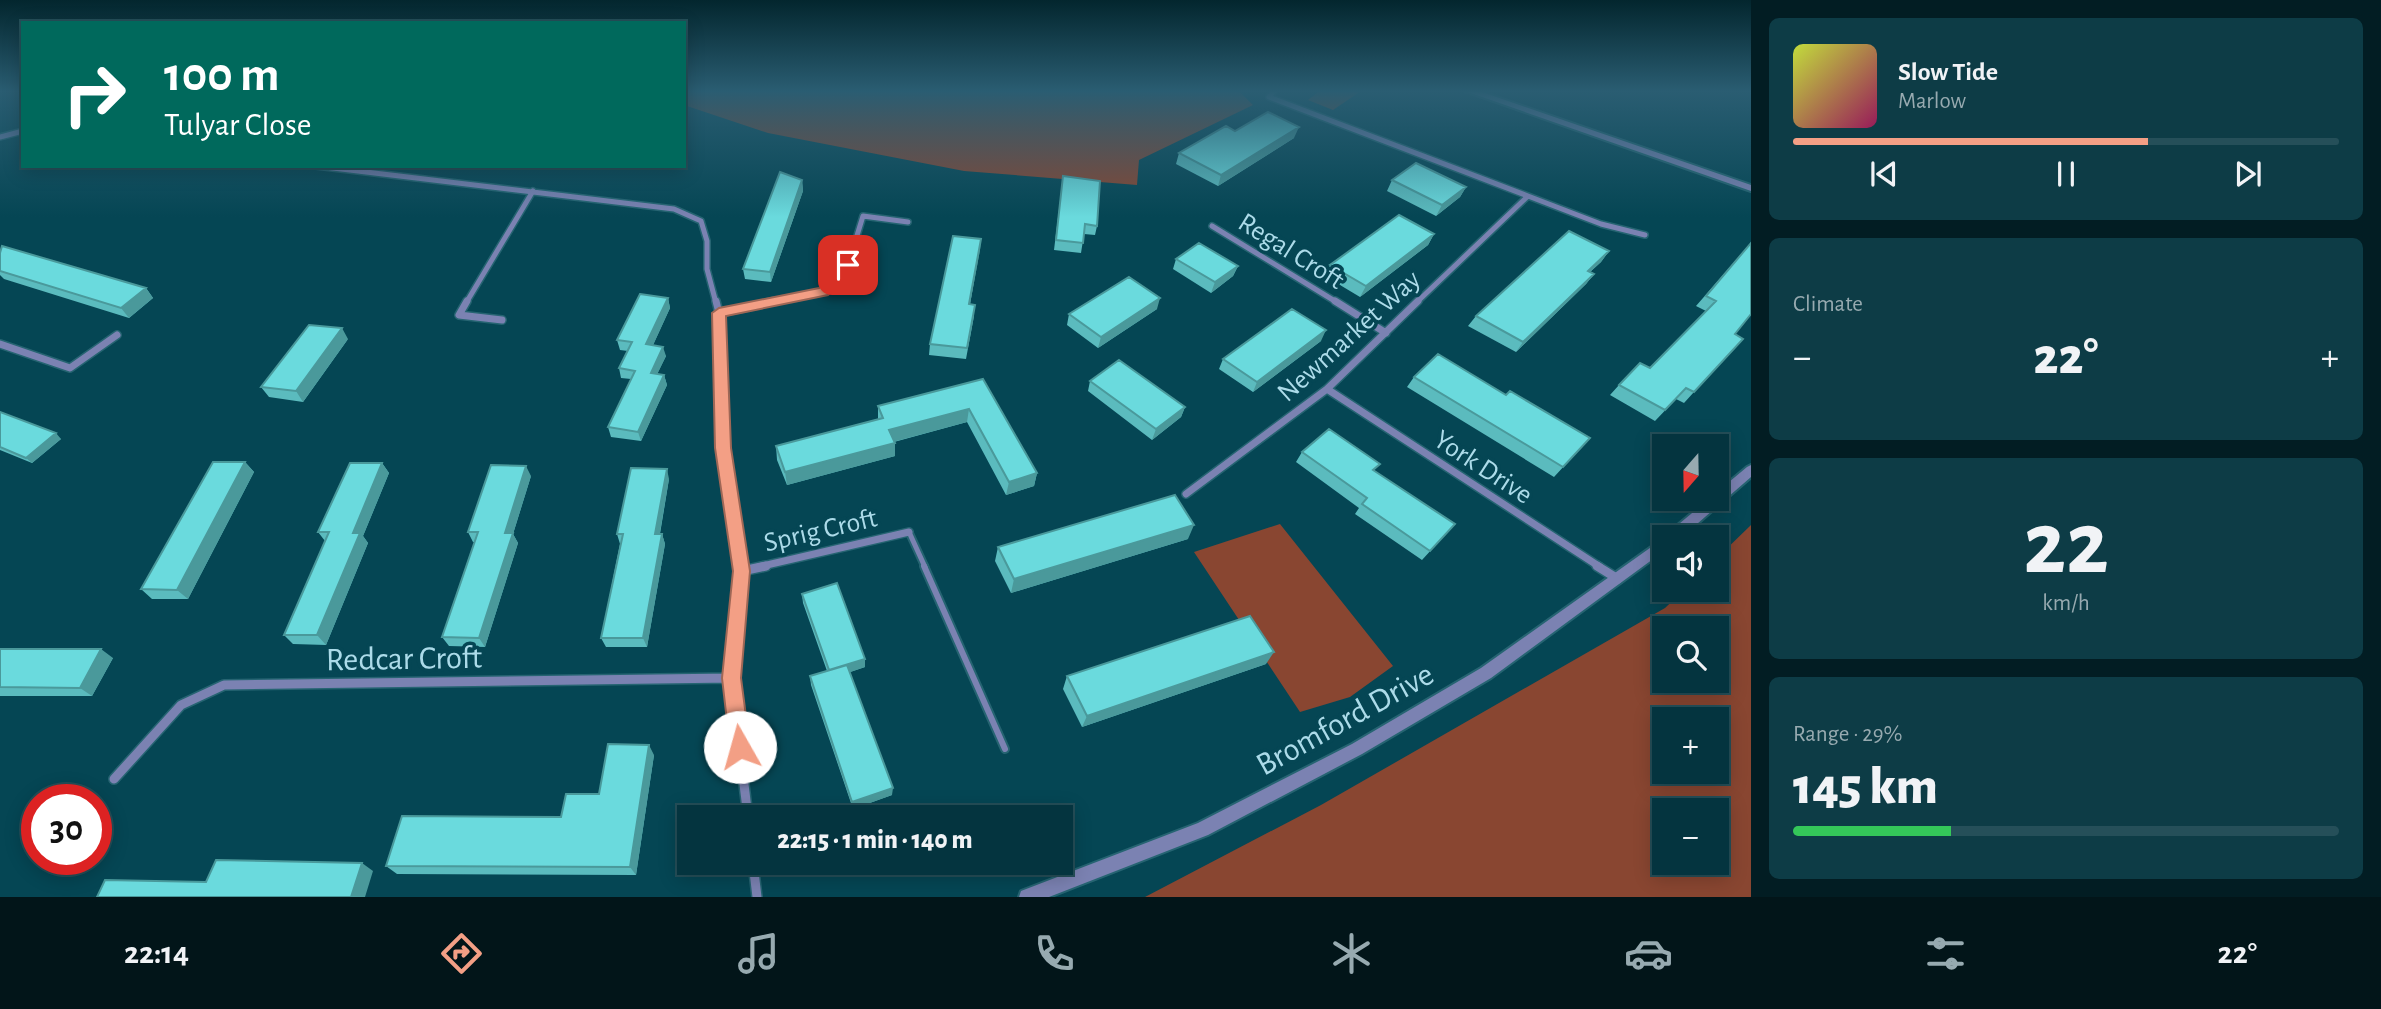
<!DOCTYPE html>
<meta charset="utf-8">
<style>
body{margin:0;font-family:"Alegreya Sans",sans-serif;background:#0d3c46;color:#f1f3f6;height:100vh;display:flex;flex-direction:column;font-size:26px;white-space:nowrap}
*{box-sizing:border-box;margin:0}
p{font-size:23px;color:#97aab0}
.icon{flex:none;width:38px;height:38px;fill:none;stroke:currentColor;stroke-width:2;stroke-linecap:round;stroke-linejoin:round}
.map{position:relative;flex:1;overflow:hidden}
.sheet{display:flex;flex-direction:column;gap:18px;padding:18px;background:#021d23;width:630px}
.sheet>*{flex:none}
.top-card{position:absolute;left:21px;top:21px;width:665px;height:147px;border-radius:0px;box-shadow:0 4px 18px #0003,0 0 0 2px #254f59;background:#00695c;color:#fff;overflow:hidden}
.needle{width:46px;rotate:200deg}
.fabs{position:absolute;left:1652px;top:434px;display:grid;gap:14px}
.fabs a{display:grid;place-items:center;width:77px;height:77px;border-radius:0px;background:#04343f;box-shadow:0 4px 18px #0003,0 0 0 2px #254f59;font-size:35px}
.speed{position:absolute;left:21px;top:784px;display:flex;gap:14px;font-size:35px;font-weight:700;text-align:center}
.speed>*{display:grid;place-content:center;width:91px;height:91px;border-radius:50%;background:#04343f;box-shadow:0 4px 18px #0003,0 0 0 2px #254f59;line-height:1}
.speed .limit{border:10px solid #d22;background:#fff;color:#111}
.pin{position:absolute;display:grid;place-items:center;width:60px;height:60px;color:#fff;margin:-30px;border-radius:14px;box-shadow:0 4px 10px #0006}
.me{position:absolute;width:77px;margin:-38px;rotate:353deg;stroke-linejoin:round;filter:drop-shadow(0 0 5px #0008)}
.turn{display:flex;align-items:center;gap:24px;height:147px;padding:0 28px;font-size:32px}
.turn .icon{width:91px;height:91px;stroke-width:2.5}
.turn b{display:block;font-size:49px;line-height:60px}
.big{font-size:52px;font-weight:800;line-height:1.1}
.sheet .widget{flex:1;display:flex;flex-direction:column;justify-content:center;gap:10px;min-width:0;padding:0 24px;border-radius:10px;background:#0d3c46}
.sheet .dial{align-items:center;gap:0}
.dial b{font-size:91px;line-height:1}
.song{display:flex;align-items:center;gap:21px}
.cover{width:84px;height:84px;border-radius:10px;background:linear-gradient(135deg,hsl(70 70% 55%),hsl(330 70% 35%))}
.played{height:7px;border-radius:4px;background:linear-gradient(90deg,#f39f85 65%,#254f59 65%)}
.keys{display:flex;justify-content:space-around;direction:ltr}
.heat{display:flex;justify-content:space-between;align-items:center;font-size:38px;direction:ltr}
.charge{height:10px;border-radius:5px;background:linear-gradient(90deg,#34c759 29%,#254f59 0)}
.trip{position:absolute;left:677px;top:805px;width:396px;height:70px;border-radius:0px;background:#04343f;box-shadow:0 4px 18px #0003,0 0 0 2px #254f59;font-weight:800;line-height:70px;text-align:center}
.dock{display:flex;height:112px;justify-content:space-around;align-items:center;background:#021519;color:#97aab0}
.dock .icon{width:49px;height:49px}
.dock .selected{color:#f39f85}
.dock b{font-size:32px;color:#f1f3f6}
main{display:flex;flex:1;min-height:0}
.map>svg:first-child{display:block}
</style>
<main>
<div class="map">
<svg width="1751" height="897" viewBox="0 0 1751 897">
<rect width="100%" height="100%" fill="#054654"/>
<path fill="#894631" fill-rule="evenodd" d="M684,91H1239L1253,105L1139,160L1137,185L964,171L768,133L684,105Z
M1318,92V91H1361L1333,110L1308,100Z
M1280,524L1393,666L1350,697L1300,712L1194,552Z
M1751,525V897H1145L1321,805L1665,608L1684,590H1717V558ZM1664,628H1717V681H1664ZM1664,719H1717V772H1664ZM1664,810H1717V863H1664Z"/>
<g fill="none" stroke-linecap="round" stroke-linejoin="round">
<g stroke="#266472" stroke-width="9">
<path id="service-far1" d="M909,532L925,567"/>
</g>
<g stroke="#266472" stroke-width="10">
<path id="service" d="M924,566L1005,749"/>
</g>
<g stroke="#266472" stroke-width="8">
<path id="minor-far2" d="M1274,91L1269,97L1528,196L1416,303
M0,137L23,131
M316,166L674,209L701,221L707,241V269L716,303
M1528,196L1601,224L1645,235
M1212,226L1338,303
M466,303L533,191
M767,303L823,292L848,265L863,216L908,222"/>
</g>
<g stroke="#266472" stroke-width="10">
<path id="minor-far1" d="M467,301L459,315L502,320
M716,301L719,313L723,448L741,567
M1335,301L1386,333
M719,313L776,301
M0,344L70,368L117,335
M1327,389L1600,567
M1186,494L1327,389L1418,301
M758,567L909,532"/>
</g>
<g stroke="#266472" stroke-width="12">
<path id="minor" d="M741,566L731,678L748,817
M1597,566L1618,579
M742,571L766,566
M114,779L181,705L224,685L731,678
M753,863L757,897"/>
</g>
<g stroke="#266472" stroke-width="4">
<path id="tertiary" d="M1465,91H1479L1751,185V191Z
M1751,465V477L1682,537H1667L1668,533L1709,499H1717V492L1747,467Z
M1664,538V551L1491,678L1362,754L1208,835L1049,897H1019L1021,891L1198,823L1352,744L1481,668Z"/>
</g>
<use href="#service-far1" stroke="#7b82b2" stroke-width="5"/>
<use href="#service" stroke="#7b82b2" stroke-width="6"/>
<use href="#minor-far2" stroke="#7b82b2" stroke-width="5"/>
<use href="#minor-far1" stroke="#7b82b2" stroke-width="7"/>
<use href="#minor" stroke="#7b82b2" stroke-width="9"/>
<use href="#tertiary" fill="#7b82b2" fill-rule="evenodd"/>
</g>
<path fill="#5bbbbe" d="M1235,131L1294,138L1218,186L1176,164L1179,153Z
M1063,176L1097,226L1095,235L1084,234L1081,253L1054,250Z
M802,180L803,191L771,282L745,279L743,269Z
M1392,180L1466,187L1460,197L1436,216L1387,191Z
M1434,234L1428,245L1360,297L1325,276L1330,265Z
M981,239L970,304L974,316L966,359L929,355L930,344Z
M1751,243L1735,334L1694,392L1684,403L1676,399L1655,421L1610,395L1619,385L1650,368L1706,311L1696,306Z
M1609,251L1601,262L1590,272L1594,274L1586,284L1516,352L1468,326L1476,316Z
M0,253L146,288L153,298L129,318L4,279L0,275Z
M1176,259L1238,266L1233,276L1211,293L1173,269Z
M668,298L670,308L653,345L666,356L657,374L664,375L667,385L641,441L611,437L608,427L631,379L621,378L619,368L628,351L620,350L617,340Z
M1157,309L1098,348L1067,325L1069,314Z
M348,339L303,402L269,397L261,387Z
M1321,341L1253,392L1219,369L1223,359Z
M1414,377L1506,395L1590,438L1554,477L1407,387Z
M983,379L1037,473L1034,486L1006,495L967,422L894,442L895,456L787,485L777,460L776,446L878,419V406Z
M1090,381L1185,407L1181,417L1152,440L1088,391Z
M0,412L61,439L32,463L0,450Z
M1302,452L1375,471L1455,524L1422,560L1355,514L1359,508L1296,462Z
M245,462L254,472L188,599H152L141,589Z
M382,463L389,473L363,536L368,543L326,645L293,644L284,635L325,541L318,532Z
M531,476L513,534L518,543L485,647L449,646L442,637L475,542H473L468,532Z
M669,479L660,534H662L665,544L647,647H606L601,638L620,544L617,534Z
M1188,539L1011,593L995,561L998,547Z
M802,594L865,667L850,672L892,795L853,809L811,685L810,676L827,671L803,603Z
M0,649L113,658L92,696H0Z
M1266,664L1082,727L1063,689L1067,676Z
M654,755L636,875L397,874L386,866L561,817L599,794Z"/>
<path fill="#4a999b" d="M1299,127L1294,138L1218,186L1221,175Z
M802,180L803,191L771,282L770,272Z
M1466,187L1460,197L1436,216L1442,205Z
M1434,234L1428,245L1360,297L1366,286Z
M981,239L980,250L968,315L969,304Z
M1609,251L1601,262L1580,281L1588,271Z
M1238,266L1233,276L1211,293L1215,282Z
M1594,274L1586,284L1516,352L1523,342Z
M146,288L153,298L129,318L121,308Z
M668,298L670,308L649,354L646,344Z
M1160,298L1157,309L1098,348L1101,337Z
M342,328L348,339L303,402L296,391Z
M1326,330L1321,341L1253,392L1257,382Z
M663,347L666,356L653,383L651,373Z
M664,375L667,385L641,441L638,432Z
M1185,407L1181,417L1152,440L1156,429Z
M969,409L967,422L889,443V430Z
M56,433L61,439L32,463L26,458Z
M895,443V456L787,485L785,472Z
M245,462L254,472L188,599L177,590Z
M382,463L389,473L363,536L368,543L326,645L317,635L353,533Z
M526,466L531,476L513,534L518,543L485,647L479,638L505,533Z
M667,469L669,479L658,544L655,534Z
M1037,473L1034,486L1006,495L1009,482Z
M1194,525L1188,539L1011,593L1014,579Z
M662,534L665,544L647,647L643,638Z
M101,649L113,658L92,696L80,688Z
M1274,652L1266,664L1082,727L1087,716Z
M865,659V667L830,679L829,670Z
M649,745L654,755L636,875L630,867Z
M893,788L892,795L853,809L852,802Z
M362,863L373,871L365,897H351Z"/>
<path fill="#6adadd" stroke="#4a999b" stroke-width="2" d="M1268,112L1299,127L1221,175L1179,153L1226,126L1235,131Z
M1416,163L1466,187L1442,205L1392,180Z
M780,172L802,180L770,272L743,269Z
M1063,176L1100,181L1097,226L1085,224L1083,243L1056,240Z
M1399,215L1434,234L1366,286L1330,265Z
M1569,231L1609,251L1588,271L1594,274L1523,342L1476,316Z
M953,236L981,239L969,304L975,305L967,348L930,344Z
M1199,243L1238,266L1215,282L1176,259Z
M1751,243V314L1735,334L1743,339L1694,392L1686,388L1665,410L1619,385L1640,363L1650,368L1716,301L1706,296Z
M2,246L146,288L121,308L0,271V253Z
M1129,277L1160,298L1101,337L1069,314Z
M640,294L668,298L646,344L663,347L651,373L664,375L638,432L608,427L635,371L619,368L632,342L617,340Z
M1292,309L1326,330L1257,382L1223,359Z
M309,325L342,328L296,391L261,387Z
M1438,354L1506,395L1510,391L1590,438L1563,467L1414,377Z
M1119,360L1185,407L1156,429L1090,381Z
M983,379L1037,473L1009,482L969,409L889,430L895,443L785,472L776,446L883,418L878,406Z
M0,412L56,433L26,458L0,447Z
M1329,429L1380,464L1373,470L1455,524L1430,551L1362,504L1367,498L1302,452Z
M213,462H245L177,590L141,589Z
M350,463H382L353,533H360L317,635H284L329,532H318Z
M491,465L526,466L505,533H513L479,638L442,637L478,532H468Z
M631,468L667,469L655,534H662L643,638H601L623,534H617Z
M1175,495L1194,525L1014,579L998,547Z
M837,583L865,659L829,670L802,594Z
M1250,616L1274,652L1087,716L1067,676Z
M0,649H101L80,688L0,687Z
M847,665L893,788L852,802L810,676Z
M608,744L649,745L630,867L386,866L402,816L561,817L566,794H599Z
M216,860L362,863L351,897H97L105,880L206,882Z"/>
<linearGradient id="sky" x2="0" y2="1"><stop stop-color="#03262e"/><stop offset="0.42" stop-color="#2a5d72"/><stop offset="1" stop-color="#2a5d72" stop-opacity="0"/></linearGradient>
<rect width="1751" height="217" fill="url(#sky)"/>
<path fill="#f39f85" stroke="#9e6756" stroke-width="2" d="M848,261L855,265L828,295L726,316L731,448L750,571L741,678L750,747L747,754L740,757L733,754L730,747L722,678L733,571L715,448L712,313L719,308L819,288L843,262Z"/>
<g text-anchor="middle" stroke-width="7" stroke-linejoin="round" paint-order="stroke">
<g font-size="28" fill="#acdbe9" stroke="#054654">
<text transform="translate(1292 250) rotate(32)" y="10">Regal Croft</text>
<text transform="translate(1348 335) rotate(-42)" y="10">Newmarket Way</text>
<text transform="translate(1484 466) rotate(33)" y="10">York Drive</text>
<text transform="translate(820 529) rotate(-13)" y="10">Sprig Croft</text>
</g>
<g font-size="33" fill="#acdbe9" stroke="#054654">
<text transform="translate(404 657) rotate(-1)" y="12">Redcar Croft</text>
<text transform="translate(1344 718) rotate(-29)" y="12">Bromford Drive</text>
</g>
</g>
</svg>
<div class="fabs">
<a><svg class="needle" viewBox="-14 -14 28 28"><path d="M0-13l5 13h-10z" fill="#e53935"/><path d="M0 13l5-13h-10z" fill="#97aab0"/></svg></a>
<a><svg class="icon" aria-label="sound" viewBox="0 0 24 24"><path d="M4 9h4l5-4v14l-5-4H4zM17 9q2 3 0 6"/></svg></a>
<a><svg class="icon" aria-label="search" viewBox="0 0 24 24"><circle cx="10" cy="10" r="6"/><path d="M15 15l6 6"/></svg></a>
<a>+</a>
<a>−</a>
</div>
<div class="speed"><div class="limit">30</div></div>
<div class="pin" style="left:848px;top:265px;background:#d93025"><svg class="icon" aria-label="arrive" viewBox="0 0 24 24"><path d="M6 21V4h12l-3 4 3 4H6"/></svg></div>
<svg class="me" style="left:740px;top:747px" viewBox="-20 -20 40 40"><circle r="19" fill="#fff"/><path d="M0-13L10 11 0 6-10 11z" fill="#f39f85"/></svg>
<div class="trip">22:15 · 1 min · 140 m</div>
<div class="top-card">
<div class="turn"><svg class="icon" aria-label="right" viewBox="0 0 24 24"><path d="M7 20v-9h11M14 6l5 5-5 5"/></svg><div><b>100 m</b>Tulyar Close</div></div>
</div>
</div>
<section class="sheet">
<div class="widget">
<div class="song"><i class="cover"></i><div><b>Slow Tide</b><p>Marlow</p></div></div>
<div class="played"></div>
<div class="keys"><svg class="icon" aria-label="previous" viewBox="0 0 24 24"><path d="M18 5L8 12l10 7zM5 5v14"/></svg><svg class="icon" aria-label="pause" viewBox="0 0 24 24"><path d="M8 5v14M16 5v14"/></svg><svg class="icon" aria-label="next" viewBox="0 0 24 24"><path d="M6 5l10 7-10 7zM19 5v14"/></svg></div>
</div>
<div class="widget"><p>Climate</p>
<div class="heat"><a>−</a><b class="big">22°</b><a>+</a></div>
</div>
<div class="widget dial"><b>22</b><p>km/h</p></div>
<div class="widget"><p>Range · 29%</p><b class="big">145 km</b><div class="charge"></div></div>
</section>
</main>
<nav class="dock">
<b>22:14</b>
<svg class="icon selected" aria-label="directions" viewBox="0 0 24 24"><path d="M12 3l9 9-9 9-9-9zM9 14v-3h6M13 9l2 2-2 2"/></svg>
<svg class="icon" aria-label="music" viewBox="0 0 24 24"><path d="M9 18V5l10-2v13"/><circle cx="6" cy="18" r="3"/><circle cx="16" cy="16" r="3"/></svg>
<svg class="icon" aria-label="phone" viewBox="0 0 24 24"><path d="M5 4h4l2 5-3 2q2 4 5 5l2-3 5 2v4C11 20 4 13 5 4z"/></svg>
<svg class="icon" aria-label="climate" viewBox="0 0 24 24"><path d="M12 3v18M4 7l16 10M4 17L20 7"/></svg>
<svg class="icon" aria-label="car" viewBox="0 0 24 24"><path d="M5 17H2v-5l4-1 3-4h7l3 4 3 1v5h-3M9 17h6M6 11h13"/><circle cx="7" cy="17" r="2"/><circle cx="17" cy="17" r="2"/></svg>
<svg class="icon" aria-label="filters" viewBox="0 0 24 24"><path d="M4 7h16M4 17h16"/><circle cx="9" cy="7" r="2"/><circle cx="15" cy="17" r="2"/></svg>
<b>22°</b>
</nav>
